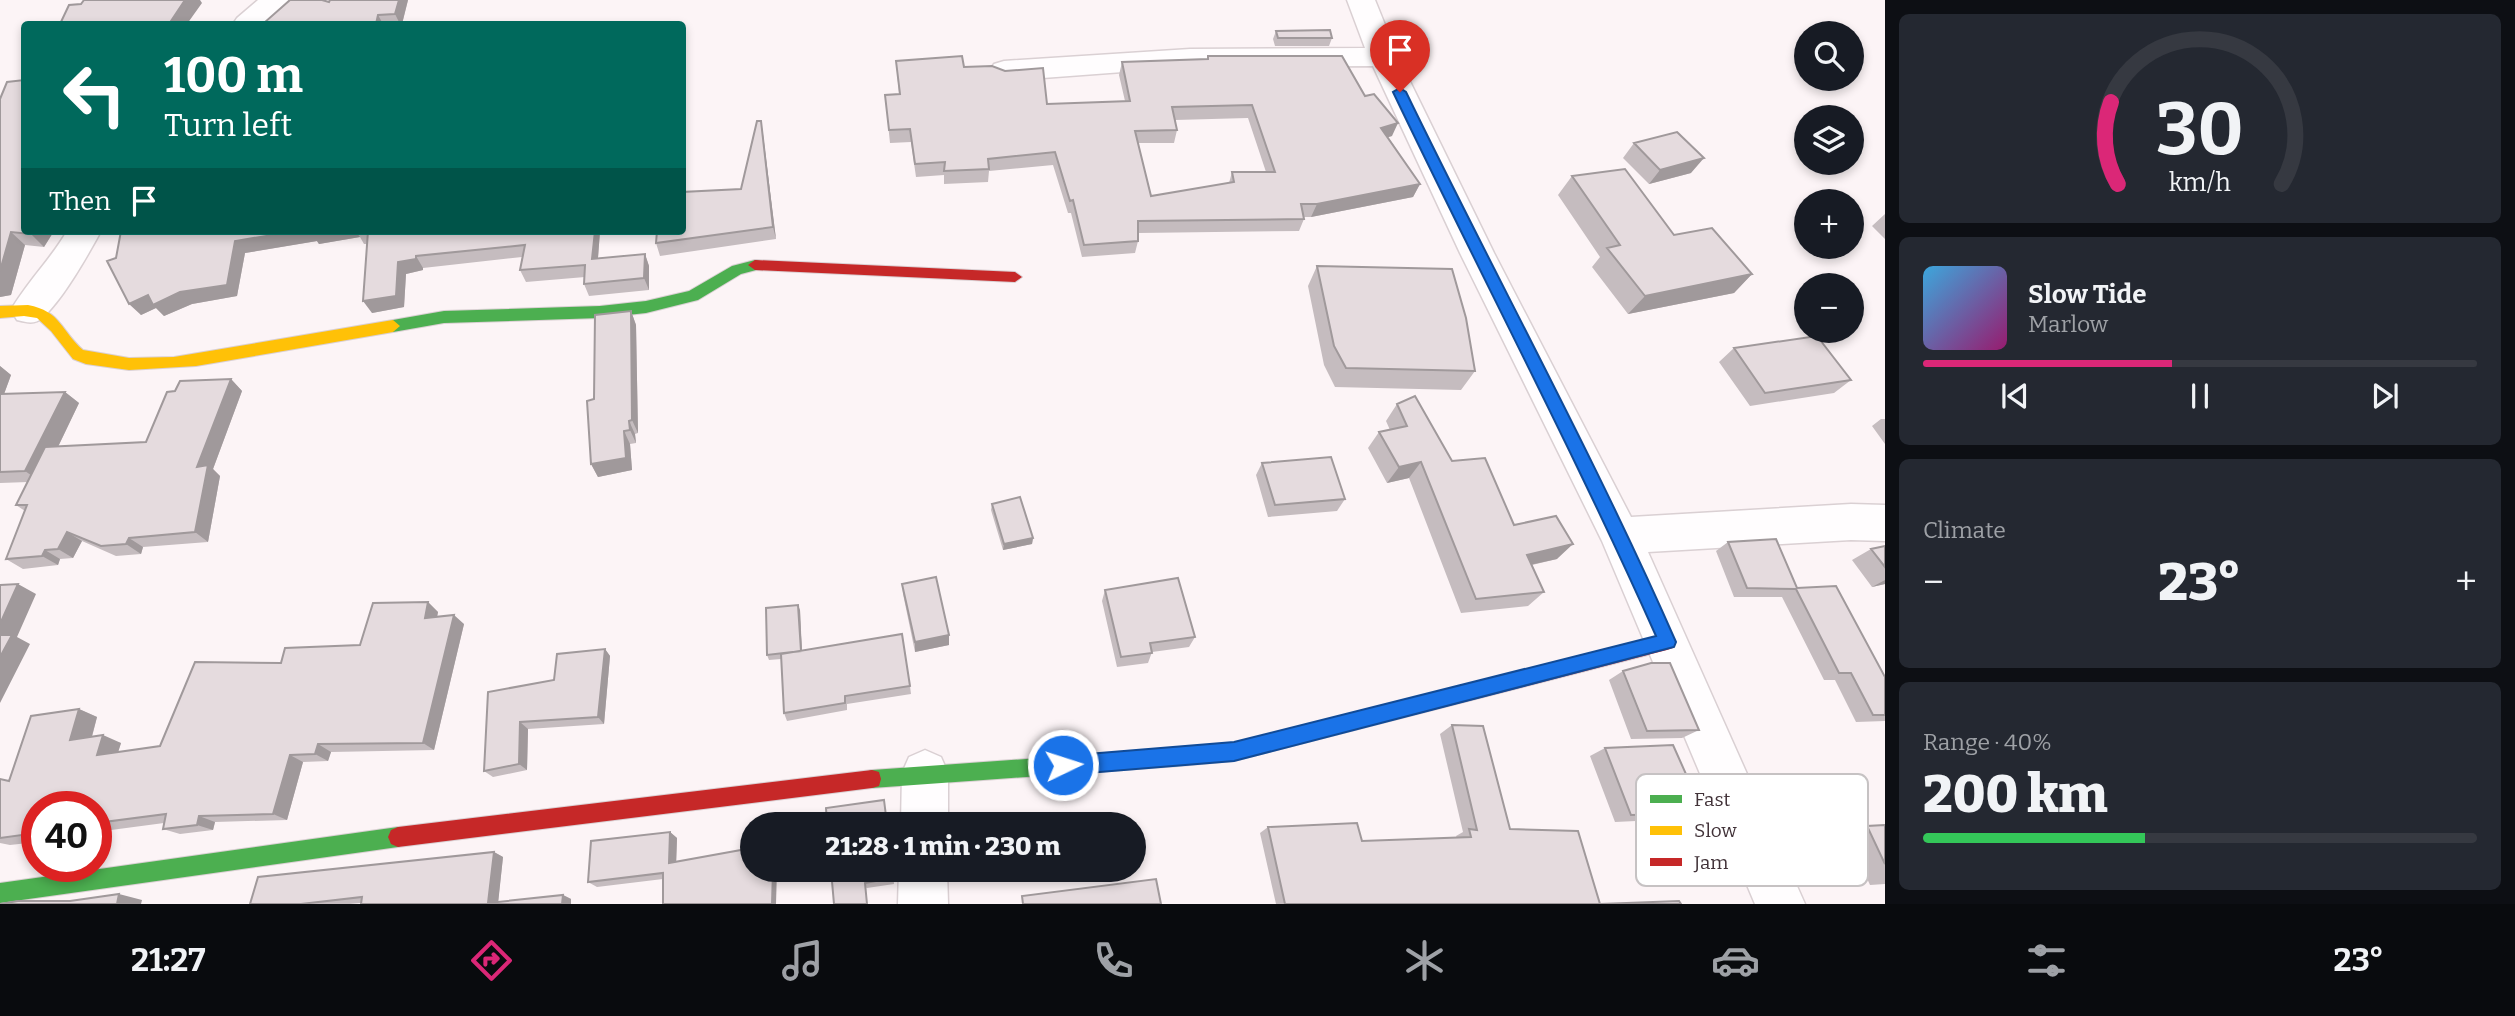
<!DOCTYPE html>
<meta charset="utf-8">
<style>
body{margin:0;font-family:Bitter,serif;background:#242831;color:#f1f3f6;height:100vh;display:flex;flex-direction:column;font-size:26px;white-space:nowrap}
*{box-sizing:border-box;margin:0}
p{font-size:23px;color:#9ea1a6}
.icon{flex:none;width:38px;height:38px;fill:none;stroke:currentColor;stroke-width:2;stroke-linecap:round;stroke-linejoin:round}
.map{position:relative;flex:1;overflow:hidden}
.panel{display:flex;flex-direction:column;gap:14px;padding:14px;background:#0d0f14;width:630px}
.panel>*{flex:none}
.banner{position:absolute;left:21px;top:21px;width:665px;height:214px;border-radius:7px;box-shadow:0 4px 10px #0003;background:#00695c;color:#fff;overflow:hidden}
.fabs{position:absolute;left:1794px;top:21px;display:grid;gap:14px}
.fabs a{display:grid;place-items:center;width:70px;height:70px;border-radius:50%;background:#171b24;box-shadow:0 4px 10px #0003;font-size:35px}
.speed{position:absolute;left:21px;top:791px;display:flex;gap:14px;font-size:35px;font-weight:700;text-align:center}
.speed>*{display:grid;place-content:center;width:91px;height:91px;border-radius:50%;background:#171b24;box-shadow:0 4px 10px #0003;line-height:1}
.speed .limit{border:10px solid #d22;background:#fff;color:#111}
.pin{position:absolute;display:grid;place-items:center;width:60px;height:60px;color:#fff;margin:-72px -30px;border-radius:50% 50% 50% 0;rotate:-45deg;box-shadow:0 0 7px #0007}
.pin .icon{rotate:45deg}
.me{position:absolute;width:77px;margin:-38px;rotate:86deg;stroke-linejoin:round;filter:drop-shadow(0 0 5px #0008)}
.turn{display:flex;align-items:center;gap:24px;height:147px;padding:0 28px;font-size:32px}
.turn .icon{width:91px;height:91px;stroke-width:2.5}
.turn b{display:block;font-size:49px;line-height:60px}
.then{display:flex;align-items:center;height:66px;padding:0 28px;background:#0003;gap:14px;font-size:26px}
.big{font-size:52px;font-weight:800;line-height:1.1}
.panel .widget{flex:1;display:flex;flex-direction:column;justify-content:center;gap:10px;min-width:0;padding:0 24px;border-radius:10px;background:#242831}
.panel .dial{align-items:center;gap:0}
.dial svg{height:182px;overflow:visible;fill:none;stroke:#363941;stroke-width:7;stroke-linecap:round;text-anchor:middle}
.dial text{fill:#f1f3f6;stroke:none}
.song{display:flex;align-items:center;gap:21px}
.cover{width:84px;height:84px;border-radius:10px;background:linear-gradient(135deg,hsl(200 70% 55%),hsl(320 70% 35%))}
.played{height:7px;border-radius:4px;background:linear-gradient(90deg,#db2777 45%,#363941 45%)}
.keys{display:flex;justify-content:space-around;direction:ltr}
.heat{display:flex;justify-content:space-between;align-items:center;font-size:38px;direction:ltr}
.charge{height:10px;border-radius:5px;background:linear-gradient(90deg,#34c759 40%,#363941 0)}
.trip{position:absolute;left:740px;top:812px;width:406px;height:70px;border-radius:35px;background:#171b24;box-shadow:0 4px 10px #0003;font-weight:800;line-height:70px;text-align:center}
.dock{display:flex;height:112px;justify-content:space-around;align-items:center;background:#090b0e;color:#9ea1a6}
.dock .icon{width:49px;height:49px}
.dock .on{color:#db2777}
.dock b{font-size:32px;color:#f1f3f6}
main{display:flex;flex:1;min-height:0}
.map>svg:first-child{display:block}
</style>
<main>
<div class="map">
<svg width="1885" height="904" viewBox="0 0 1885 904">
<rect width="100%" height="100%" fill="#fcf4f6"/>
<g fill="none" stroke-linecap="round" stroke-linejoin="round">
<g stroke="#dad0d3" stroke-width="3">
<path id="street" d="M258,0H289L264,24H233L237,18Z
M1347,0H1375L1398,57L1494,253L1631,517L1851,504L1885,505V541L1851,540L1648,552L1805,904H1755L1602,541L1460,253L1373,66L1190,67L1004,81L994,78L989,71L994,64L1004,61L1190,49L1365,48Z
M67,231H101C88,255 62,301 42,318C35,325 25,322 17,320L11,310C27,282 51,259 67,231Z
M925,750L941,757L948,773V824H901L902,773L909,757Z
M899,870H947L948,904H898Z"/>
</g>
<g stroke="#dad0d3" stroke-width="2">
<path id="fast" d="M755,260L760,261L762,265L760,269L741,274L698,300L646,313L600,318L444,323L393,332L386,326L393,320L444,311L600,306L646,301L689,291L732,266Z
M1179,748L1186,750L1188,757L1186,764L1179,766L872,788L865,786L863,779L865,772L872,770Z
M398,827L405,830L408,837L405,844L398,847L0,903V883Z"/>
</g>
<g stroke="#dad0d3" stroke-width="2">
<path id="slow" d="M28,305C61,311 61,331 83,350L129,358L174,357L393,320L400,326L393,332L196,366L129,370L86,364L73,359L51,331L37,318L24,316L0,318V306Z"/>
</g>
<g stroke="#dad0d3" stroke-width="2">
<path id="jam" d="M755,260L1015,272L1022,277L1015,282L755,270L748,265Z
M1667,634L1673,636L1676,642L1673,648L1667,650L1234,761L1179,766L1172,764L1170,757L1172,750L1179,748L1234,743Z
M872,770L879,772L881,779L879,786L872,788L398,847L391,844L388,837L391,830L398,827Z"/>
</g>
<use href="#street" fill="#fffdfe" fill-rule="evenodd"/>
<use href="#fast" fill="#4caf50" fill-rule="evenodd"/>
<use href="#slow" fill="#ffc107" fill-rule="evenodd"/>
<use href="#jam" fill="#c62828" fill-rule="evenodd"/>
</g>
<path fill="#c5bcbf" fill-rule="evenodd" d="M408,0L402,24H266L265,22L329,2Z
M1276,31L1332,38L1329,46H1275L1273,39Z
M1208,56L1365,96L1392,136L1388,137L1420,184L1413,197L1311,217H1304V219L1299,231L1138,233V241L1135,253L1082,257L1071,213H1068L1053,165L989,171L988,182L944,184V175L916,177L911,142L890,143L885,95L899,94L896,61L1005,71L1047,104L1125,101L1119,75L1122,62L1207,59ZM1248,118L1266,172H1232L1229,183L1151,196L1138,143H1174L1177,130L1175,120Z
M24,80V231H54L44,247L25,245L11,295L0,297Z
M761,121L776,239L660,256L656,243L741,189Z
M1634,143L1691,173L1649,184L1623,158Z
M1572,176L1674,235L1752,274L1734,293L1628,314L1592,267L1600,257L1558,195Z
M1885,214V239L1872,226Z
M121,231H600L598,258L645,254L649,266V290L589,296L584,284L585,277L526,282L520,270L522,257L423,268V270L406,274L404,307L372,313L367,244H364L360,237L319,244L317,241L245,253L237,296L192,304L164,316L156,308L141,315L116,258Z
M1317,266L1475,371L1461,390L1335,387L1324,365L1308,286Z
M631,311L636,325L638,433L635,434L636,443L630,444L632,470L598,477L591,464L594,399Z
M1734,348L1851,380L1834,393L1750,406L1719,362Z
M0,366L11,375L4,394L65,392L79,403L58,447L146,442L175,391L231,379L242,391L213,469L220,476L208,542L143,547L141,554L116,556L82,541L73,558L60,559L58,565L23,569L6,559L25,511L16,505L28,482L0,483Z
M1397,404L1514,525L1557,559L1532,565L1544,592L1528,606L1461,613L1409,478L1387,483L1368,448L1379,432L1390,430L1386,421Z
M1881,419H1885V444L1872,426Z
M1262,463L1345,499L1337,511L1268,517L1256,475Z
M992,504L1033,538L1032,544L1003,550L991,510Z
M1728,542L1797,588L1885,677V721L1856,722L1835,680H1824L1782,597H1734L1716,551Z
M1885,546V584L1872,587L1852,560L1871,549Z
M902,584L949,645L915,652L903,594Z
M1105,590L1195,637L1189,647L1152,652L1148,663L1117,667L1102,601Z
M428,602L438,612L437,617L464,624L434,750L331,752L328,761L303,762L287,820L215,822L213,830L180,834L163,829L164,823L96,832V807H37V842L10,845L0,843V779L9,781L79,709L97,717L92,737L121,743L118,752L160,746L281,663L360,645Z
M800,610L802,650L910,686L911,694L847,704V710L787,721L784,713L781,659L769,660L767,655Z
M605,649L610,656L604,724L528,729L527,770L493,777L484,771L488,692L554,680Z
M1623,671L1699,730L1682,738L1631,739L1609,680Z
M1452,725L1510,829L1600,904H1681H1276L1260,833L1268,827L1362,841L1457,838L1456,836L1463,832L1440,734Z
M1605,748L1694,792L1676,799H1669L1675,814L1657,820L1615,822L1590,756Z
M1885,825V884L1870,885L1846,832L1867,826Z
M670,832L677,838L676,862L663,879L597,887L588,882Z
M494,852L503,857L498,902L563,895L571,899V904L361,903L350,904H250Z
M831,870H893L894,884L867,888Z"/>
<path fill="#a0999b" d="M185,0H200L202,3L187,24H169Z
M399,0H408L402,24H400L395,14Z
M378,15L383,24H376Z
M761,121L763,134L776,239L773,227Z
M1398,123L1392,136L1375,141L1381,128Z
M1704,158L1691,173L1649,184L1660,170Z
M1420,184L1413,197L1311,217L1317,204Z
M33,231H54L44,247L31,234Z
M297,231H362L356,232L360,237L319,244L317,241L245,253L237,296L192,304L164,316L156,308L141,315L129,304L235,241Z
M595,231H600L597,271L592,259Z
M11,232L25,245L11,295L0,297V271Z
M645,254L649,266V290L644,278Z
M416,256L423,268V270L406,274L404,307L372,313L363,301L398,262Z
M1752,274L1734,293L1628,314L1645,296Z
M631,311L636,325L638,433L632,420Z
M0,366L11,375L0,405Z
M231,379L242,391L213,469L220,476L208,542L195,532L197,467Z
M65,392L79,403L41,482L25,471Z
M629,421L635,434L636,443L630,430Z
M624,431L630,444L632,470L598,477L591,464Z
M1421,462L1409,478L1387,483L1399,467Z
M67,532L82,541L73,558L58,549Z
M129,538L143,547L141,554L126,544Z
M1033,538L1032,544L1003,550L1004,544Z
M1573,544L1557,559L1512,569L1527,555Z
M45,550L60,559L58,565L42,556Z
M1885,580V584L1872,587Z
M18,584L36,594L17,637L30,644L0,703V624Z
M428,602L438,612L435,627L425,618Z
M798,605L800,610L802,657L801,652Z
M454,615L464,624L434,750L423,743Z
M949,635V645L915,652V642Z
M605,649L610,656L604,724L598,717Z
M79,709L97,717L89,747L70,740Z
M520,722L528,729L527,770L519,764Z
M103,735L121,743L115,762L97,755Z
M318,744L331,752L328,761L315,754Z
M290,755L303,762L287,820L273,814Z
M199,816L215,822L213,830L197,825Z
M670,832L677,838L676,868L669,863Z
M494,852L503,857L498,904L488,903Z
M773,870H777L776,904H772Z
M119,894L142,900L141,904H117Z
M563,895L571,899V904H562Z"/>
<path fill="#e5dbde" stroke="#a0999b" stroke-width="2" fill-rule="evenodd" d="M84,0H185L169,24H60L69,5L81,4Z
M290,0H322L329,2L330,0H399L395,14L378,15L376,24H306L265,22Z
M1330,30L1332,38H1278L1276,31Z
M962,56L964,67L992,66L1005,71L1043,68L1047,104L1130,101L1122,62L1208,59V56H1342L1365,96L1374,94L1398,123L1381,128L1420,184L1317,204H1301L1304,219L1138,221V241L1084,245L1073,200L1070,201L1055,152L988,159L989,169L944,171L945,162L915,164L910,129L889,130L885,95L900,94L896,61ZM1252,105L1275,172H1232L1234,182L1151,196L1135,131L1177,130L1172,107Z
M24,80V231H33L31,234L11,232L0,271V99L7,82Z
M757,121H761L773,227L656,243L657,231H682V192L741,189Z
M1677,132L1704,158L1660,170L1634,143Z
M1625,169L1674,235L1712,228L1752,274L1645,296L1607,248L1620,245L1572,176Z
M121,231H297L235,241L227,285L180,292L153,305L148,295L129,304L107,261L116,258Z
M368,231H595L592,259L645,254L644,278L584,284L585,265L520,270L525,245L416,256V259L398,262L396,296L363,301Z
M1317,266L1452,269L1466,318L1475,371L1346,368L1334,346Z
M631,311L632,420L629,421L630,430L624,431L626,458L591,464L587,401L594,399L595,315Z
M1817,336L1851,380L1765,393L1734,348Z
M231,379L197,467L208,465L195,532L129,538L126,544L101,546L67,532L58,549L45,550L42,556L6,559L27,505H16L45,447L146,442L167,392L175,391L180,381Z
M65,392L25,471L0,472V394Z
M1415,396L1452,461L1485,458L1514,525L1556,516L1573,544L1527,555L1544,592L1476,599L1421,462L1399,467L1379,432L1407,426L1397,404Z
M1331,457L1345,499L1275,505L1262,463Z
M1020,497L1033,538L1004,544L992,504Z
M1776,539L1797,588L1836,586L1885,677V715H1873L1851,673H1839L1796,589L1747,588L1728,542Z
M1885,546V567L1871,549Z
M936,577L949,635L915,642L902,584Z
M1178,578L1195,637L1150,643L1152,653L1121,657L1105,590Z
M18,584L0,624V585Z
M428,602L425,618L454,615L423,743L318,744L315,754L290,755L273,814L199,816L197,825L163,829L166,814L96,823V807H37V833L0,838V779L9,781L31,716L79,709L70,740L103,735L97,755L160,746L195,662L281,663L285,648L360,645L373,603Z
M798,605L801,651L767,655L766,608Z
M902,634L910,686L845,696V703L784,713L781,654Z
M0,635H12L0,657Z
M605,649L598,717L520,722L519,764L484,771L488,692L554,680L557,654Z
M1651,663H1670L1699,730L1647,731L1623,671Z
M1452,725L1483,726L1510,829L1578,831L1600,904L1679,901L1681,904H1285L1268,827L1357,823L1362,841L1471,837L1469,829L1477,830Z
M1673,745L1694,792L1667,794L1675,814L1631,815L1605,748Z
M884,800L887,824H827L826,808Z
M1885,825V864L1867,826Z
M670,832L669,863L752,848V870H773L772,904H663V873L588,882L591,841Z
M494,852L488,903L563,895L562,904H361L362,897L301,904H250L258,877Z
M831,870H892L893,878L865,883L867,904H834Z
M1156,879L1161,904H1023L1022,896Z
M119,894L117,904H0L18,901H70Z"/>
<path fill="#1a73e8" stroke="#114b97" stroke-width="2" d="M1400,88L1406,92C1495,276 1594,455 1676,642L1674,647L1234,761L1063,775L1057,772L1054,765L1057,759L1063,756L1234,742L1656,636C1574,452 1480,274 1393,92Z"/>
<rect x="1636" y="774" width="232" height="112" rx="10" fill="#fff" stroke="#c6c2c3" stroke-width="2"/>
<rect x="1650" y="795" width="32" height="8" fill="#4caf50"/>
<rect x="1650" y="826" width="32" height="9" fill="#ffc107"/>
<rect x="1650" y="858" width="32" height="8" fill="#c62828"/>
<g font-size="19" fill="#413238">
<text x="1694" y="806">Fast</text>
<text x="1694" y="837">Slow</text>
<text x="1694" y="869">Jam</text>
</g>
</svg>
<div class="fabs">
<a><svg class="icon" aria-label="search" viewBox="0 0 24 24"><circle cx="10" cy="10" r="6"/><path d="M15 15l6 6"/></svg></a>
<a><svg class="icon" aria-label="layers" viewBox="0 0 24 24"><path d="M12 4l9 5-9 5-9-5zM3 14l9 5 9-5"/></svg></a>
<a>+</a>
<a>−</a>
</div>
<div class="speed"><div class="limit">40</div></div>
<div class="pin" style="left:1400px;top:92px;background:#d93025"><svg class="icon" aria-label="arrive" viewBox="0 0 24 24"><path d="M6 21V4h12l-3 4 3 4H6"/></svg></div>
<svg class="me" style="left:1063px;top:765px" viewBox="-20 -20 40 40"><circle r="17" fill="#1a73e8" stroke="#fff" stroke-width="3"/><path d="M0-11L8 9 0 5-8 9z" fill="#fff"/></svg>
<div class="trip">21:28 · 1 min · 230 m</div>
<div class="banner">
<div class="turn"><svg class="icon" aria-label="left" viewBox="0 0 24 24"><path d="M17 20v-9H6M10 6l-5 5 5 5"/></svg><div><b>100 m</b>Turn left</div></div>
<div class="then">Then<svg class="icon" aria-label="arrive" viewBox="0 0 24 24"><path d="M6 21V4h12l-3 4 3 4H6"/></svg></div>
</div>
</div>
<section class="panel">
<div class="widget dial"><svg viewBox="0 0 100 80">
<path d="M14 69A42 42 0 1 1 86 69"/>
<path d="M14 69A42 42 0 0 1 11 33" stroke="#db2777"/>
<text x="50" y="56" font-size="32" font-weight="700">30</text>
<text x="50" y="72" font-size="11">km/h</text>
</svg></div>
<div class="widget">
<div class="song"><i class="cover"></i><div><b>Slow Tide</b><p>Marlow</p></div></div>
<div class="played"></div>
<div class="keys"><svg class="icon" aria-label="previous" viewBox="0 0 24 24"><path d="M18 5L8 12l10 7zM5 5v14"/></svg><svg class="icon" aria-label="pause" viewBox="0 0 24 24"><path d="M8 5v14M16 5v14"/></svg><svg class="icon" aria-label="next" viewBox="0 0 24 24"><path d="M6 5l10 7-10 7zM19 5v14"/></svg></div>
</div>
<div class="widget"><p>Climate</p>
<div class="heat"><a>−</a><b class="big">23°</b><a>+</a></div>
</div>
<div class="widget"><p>Range · 40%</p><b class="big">200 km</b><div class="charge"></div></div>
</section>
</main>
<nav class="dock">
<b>21:27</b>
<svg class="icon on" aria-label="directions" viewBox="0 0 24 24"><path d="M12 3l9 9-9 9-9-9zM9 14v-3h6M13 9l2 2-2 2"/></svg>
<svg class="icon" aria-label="music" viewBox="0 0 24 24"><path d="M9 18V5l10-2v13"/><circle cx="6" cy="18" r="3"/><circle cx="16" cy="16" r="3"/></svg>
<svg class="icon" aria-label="phone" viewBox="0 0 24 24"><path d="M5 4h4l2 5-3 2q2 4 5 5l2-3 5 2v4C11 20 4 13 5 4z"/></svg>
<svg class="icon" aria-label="climate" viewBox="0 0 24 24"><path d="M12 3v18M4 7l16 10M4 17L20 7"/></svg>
<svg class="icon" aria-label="car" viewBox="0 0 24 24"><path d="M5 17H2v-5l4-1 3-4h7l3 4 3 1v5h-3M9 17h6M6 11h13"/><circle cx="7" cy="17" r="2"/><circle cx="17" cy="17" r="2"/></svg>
<svg class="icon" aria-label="filters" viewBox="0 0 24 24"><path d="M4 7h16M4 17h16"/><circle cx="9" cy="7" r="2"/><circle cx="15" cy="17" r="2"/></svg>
<b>23°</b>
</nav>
